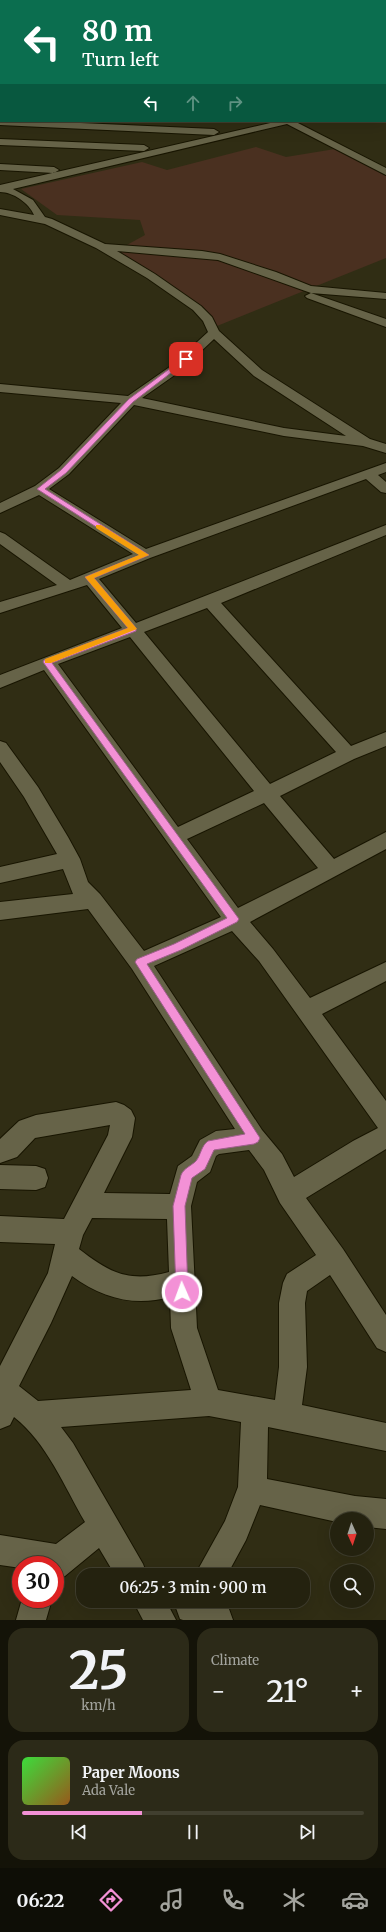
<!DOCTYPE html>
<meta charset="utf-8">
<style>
body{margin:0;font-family:Merriweather,serif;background:#2c2a18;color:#f1f3f6;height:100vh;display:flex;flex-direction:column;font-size:15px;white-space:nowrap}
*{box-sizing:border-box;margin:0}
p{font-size:13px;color:#a3a49e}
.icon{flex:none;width:22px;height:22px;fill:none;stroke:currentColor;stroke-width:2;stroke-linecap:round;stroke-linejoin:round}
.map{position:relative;height:1620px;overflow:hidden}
.side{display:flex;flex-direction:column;gap:8px;padding:8px;background:#141308;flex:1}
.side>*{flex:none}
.banner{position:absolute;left:0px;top:0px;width:386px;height:122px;box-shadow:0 4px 16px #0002,0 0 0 1px #413f2f;background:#0b6e4f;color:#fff;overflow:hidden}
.needle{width:26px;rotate:177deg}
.controls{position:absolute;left:330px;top:1512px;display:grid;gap:8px}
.controls a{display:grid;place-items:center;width:44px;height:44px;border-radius:50%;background:#24220f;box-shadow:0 4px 16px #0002,0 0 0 1px #413f2f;font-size:20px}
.speed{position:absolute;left:12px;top:1556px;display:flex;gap:8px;font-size:20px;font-weight:700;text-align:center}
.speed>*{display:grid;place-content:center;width:52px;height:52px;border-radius:50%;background:#24220f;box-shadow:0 4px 16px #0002,0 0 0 1px #413f2f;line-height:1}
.speed .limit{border:6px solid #d22;background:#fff;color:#111}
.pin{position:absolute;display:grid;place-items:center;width:34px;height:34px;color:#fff;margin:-17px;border-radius:8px;box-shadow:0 2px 6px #0006}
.me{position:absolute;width:44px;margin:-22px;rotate:358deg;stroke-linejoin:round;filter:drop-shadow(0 0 3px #0008)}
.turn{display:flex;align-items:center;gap:14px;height:84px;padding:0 16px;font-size:18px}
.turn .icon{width:52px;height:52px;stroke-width:2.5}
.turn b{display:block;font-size:28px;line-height:34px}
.lanes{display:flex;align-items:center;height:38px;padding:0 16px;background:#0003;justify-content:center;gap:20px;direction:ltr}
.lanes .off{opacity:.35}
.big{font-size:30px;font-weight:600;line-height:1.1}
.side .widget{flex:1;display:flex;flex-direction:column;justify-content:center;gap:6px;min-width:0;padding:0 14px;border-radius:16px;background:#2c2a18}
.side .dial{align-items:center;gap:0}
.dial b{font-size:52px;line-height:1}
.song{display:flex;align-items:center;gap:12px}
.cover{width:48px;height:48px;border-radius:6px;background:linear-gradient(135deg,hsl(120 70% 55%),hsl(30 70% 35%))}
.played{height:4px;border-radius:2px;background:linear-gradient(90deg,#f391d6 35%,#413f2f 35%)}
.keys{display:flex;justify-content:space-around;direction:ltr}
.heat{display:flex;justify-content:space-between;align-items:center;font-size:22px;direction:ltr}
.side .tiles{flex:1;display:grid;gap:8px;grid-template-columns:1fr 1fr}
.widget:last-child{grid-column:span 2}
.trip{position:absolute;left:76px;top:1568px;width:234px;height:40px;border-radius:16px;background:#24220f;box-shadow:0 4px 16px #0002,0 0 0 1px #413f2f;font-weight:600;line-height:40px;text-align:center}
.dock{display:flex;height:64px;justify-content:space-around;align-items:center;background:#0e0e06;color:#a3a49e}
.dock .icon{width:28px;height:28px}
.dock .active{color:#f391d6}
.dock b{font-size:18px;color:#f1f3f6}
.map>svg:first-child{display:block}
</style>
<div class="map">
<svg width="386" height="1620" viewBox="0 0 386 1620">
<rect width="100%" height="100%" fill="#302d14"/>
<path fill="#4a3020" d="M256,147L286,157L335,149L386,175V258L217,326L116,251L145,235L140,220L57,215L21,189L142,162L167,170Z"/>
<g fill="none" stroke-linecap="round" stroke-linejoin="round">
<g stroke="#181500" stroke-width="2">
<path id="minor" d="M102,0H137L138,1H103Z
M259,0H267V1H259Z
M0,6H1V10H0Z
M385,7H386V11H385Z
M385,35H386V39H385Z
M0,43H1V47H0Z
M0,57H1V61H0Z
M385,57H386V61H385Z
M0,71H1V75H0Z
M385,72H386V76H385Z
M0,86H1V92H0Z
M385,95H386V101H385Z
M0,102L1,103V109L0,108Z
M0,119L1,121H36L214,129L219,132L214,135L0,125Z
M279,121H294L386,168V175L287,124L13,189L33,200L45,217L52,219L105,244L202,251L220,254L276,272L311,286L386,293V299L311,293L386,319V327L307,298L305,296L311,293L218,260L117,251L155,274L201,306L212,317L219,331L262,370L370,439L386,444V453L363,446L284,436L134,405L69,474L49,489L146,549L386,463V472L378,475L386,482V493L381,492L366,479L150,558L99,579L136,623L386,525V535L221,603L351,746L386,732V746L354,759L280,796L334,859L386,832V849L250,922L273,949L310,998L386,962V981L322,1014L386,1101V1149L306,1198L343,1249L386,1315V1352L377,1348L330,1275L307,1291L305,1303L307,1367L302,1405L386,1423V1451L268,1427L267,1479L355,1496L386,1499V1529L367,1527V1519H337V1522L260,1505L246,1540L227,1575H195L225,1521L238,1487L241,1422L209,1416L61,1427L73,1443L143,1564L147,1575H115L99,1548L65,1576L55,1580V1565H21V1568L0,1565V1535L56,1544L85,1522C64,1486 47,1443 14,1417L10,1425L0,1429V1366L48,1273L55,1244L0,1242V1216L64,1219L108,1135L110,1125L35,1138L17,1157L0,1163V1139L19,1121L36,1115L116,1102L124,1105L131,1110L135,1118L132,1137L104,1193L170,1194L178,1166L192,1156L200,1140L216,1131L235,1129L132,969L88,909L0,920V902L73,894L63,869L0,883V867L57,854L24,797L0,762V741L6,743L38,787L68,837L80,859L88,882L100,894L144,951L221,917L44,670L0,688V675L122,628L87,585L0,613V602L57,585L0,544V532L5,534L70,580L133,554L39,495L0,513V503L35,486L59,468L121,403L0,392V384L128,396L171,366L208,332L203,321L193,310L147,278L96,248L45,224L0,215V209L34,215C29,203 13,192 0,192V185ZM214,339L254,376L346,436L284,428L142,398L179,372ZM207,608L336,752L270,784L144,632ZM130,637L254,791L178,827L58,664ZM264,803L318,868L238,908L187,839ZM232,931L259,961L378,1128L353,1141L294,1177L282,1154L262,1130L154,966ZM249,1150L264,1170L280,1203L316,1255L287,1274L283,1283L279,1303V1367L275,1400L218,1390L197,1328L191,1206L197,1182L210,1172L216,1156L219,1154ZM92,1218L167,1219L169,1272C129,1283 110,1273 79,1249L83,1235ZM72,1276C102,1298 134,1307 170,1297L171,1328L191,1390L38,1401L19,1386L51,1323Z
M0,139L144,145L149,148L144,151L0,145Z
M0,164L54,167L59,170L54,173L0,170Z
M0,1165L36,1166L45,1169L48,1178L45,1187L36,1190L0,1189Z
M22,1599H52L46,1620H16Z
M133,1601H166L176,1620H143Z
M179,1601H211L229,1609L233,1620H183L180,1619L176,1608Z"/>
</g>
<use href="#minor" fill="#666348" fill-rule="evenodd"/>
</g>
<path fill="#f391d6" stroke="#9e5e8b" d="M184,358L189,359L133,402L66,473L45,489L149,555L94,578L136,628V631L52,663L239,919L237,922L181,950L147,964L260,1138L258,1142L254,1144L214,1150L205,1169L192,1178L185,1206L188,1292L186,1297L182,1299L177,1297L176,1292L173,1206L181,1175C184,1168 191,1166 196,1161C201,1155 201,1146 208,1141L245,1134L135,962L137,959L174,944L227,918L43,662L44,660L128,628L85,577L140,555L37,489L61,470L129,399Z"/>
<path fill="#f59e0b" d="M96,525H101L149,555L94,578L137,629L51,663H45V659L128,628L85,577L139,555L96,528Z"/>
</svg>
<div class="controls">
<a><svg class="needle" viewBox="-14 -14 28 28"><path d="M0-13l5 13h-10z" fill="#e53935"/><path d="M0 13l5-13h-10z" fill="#a3a49e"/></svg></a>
<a><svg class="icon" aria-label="search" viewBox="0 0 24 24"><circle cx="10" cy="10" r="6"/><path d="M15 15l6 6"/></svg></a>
</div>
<div class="speed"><div class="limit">30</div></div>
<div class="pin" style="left:186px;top:359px;background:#d93025"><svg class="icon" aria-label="arrive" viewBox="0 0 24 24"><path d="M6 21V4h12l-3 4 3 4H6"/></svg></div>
<svg class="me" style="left:182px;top:1292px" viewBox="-20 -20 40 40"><circle r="17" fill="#f391d6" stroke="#fff" stroke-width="3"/><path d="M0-11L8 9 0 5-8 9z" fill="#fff"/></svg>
<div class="trip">06:25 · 3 min · 900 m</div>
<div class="banner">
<div class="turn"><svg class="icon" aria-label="left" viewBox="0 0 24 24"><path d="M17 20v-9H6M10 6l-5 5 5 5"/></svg><div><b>80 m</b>Turn left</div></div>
<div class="lanes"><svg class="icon" aria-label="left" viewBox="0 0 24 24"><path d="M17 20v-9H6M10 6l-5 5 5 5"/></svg><svg class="icon off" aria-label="ahead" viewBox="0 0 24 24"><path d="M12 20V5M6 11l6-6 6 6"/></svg><svg class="icon off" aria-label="right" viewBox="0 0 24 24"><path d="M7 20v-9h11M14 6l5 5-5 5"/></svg></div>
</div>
</div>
<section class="side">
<div class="tiles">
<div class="widget dial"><b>25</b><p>km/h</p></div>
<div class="widget"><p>Climate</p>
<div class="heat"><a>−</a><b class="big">21°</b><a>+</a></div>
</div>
<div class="widget">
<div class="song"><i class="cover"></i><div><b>Paper Moons</b><p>Ada Vale</p></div></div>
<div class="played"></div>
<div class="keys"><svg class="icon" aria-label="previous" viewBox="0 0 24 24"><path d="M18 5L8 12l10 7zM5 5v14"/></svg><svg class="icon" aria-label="pause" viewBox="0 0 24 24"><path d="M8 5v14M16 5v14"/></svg><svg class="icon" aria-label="next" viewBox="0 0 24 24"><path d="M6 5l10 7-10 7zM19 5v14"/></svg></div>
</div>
</div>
</section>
<nav class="dock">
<b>06:22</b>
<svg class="icon active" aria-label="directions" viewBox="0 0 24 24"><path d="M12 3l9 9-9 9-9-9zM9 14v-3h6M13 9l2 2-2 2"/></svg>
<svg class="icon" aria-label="music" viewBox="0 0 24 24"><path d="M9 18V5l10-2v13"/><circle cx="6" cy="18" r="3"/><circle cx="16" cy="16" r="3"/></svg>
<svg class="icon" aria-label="phone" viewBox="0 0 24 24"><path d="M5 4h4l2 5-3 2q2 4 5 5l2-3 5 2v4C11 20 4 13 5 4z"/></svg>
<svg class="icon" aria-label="climate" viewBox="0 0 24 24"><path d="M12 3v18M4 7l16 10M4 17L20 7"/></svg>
<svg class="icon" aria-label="car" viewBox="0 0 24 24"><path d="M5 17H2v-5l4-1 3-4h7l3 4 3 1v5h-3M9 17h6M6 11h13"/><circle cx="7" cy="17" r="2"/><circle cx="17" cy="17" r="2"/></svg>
</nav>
